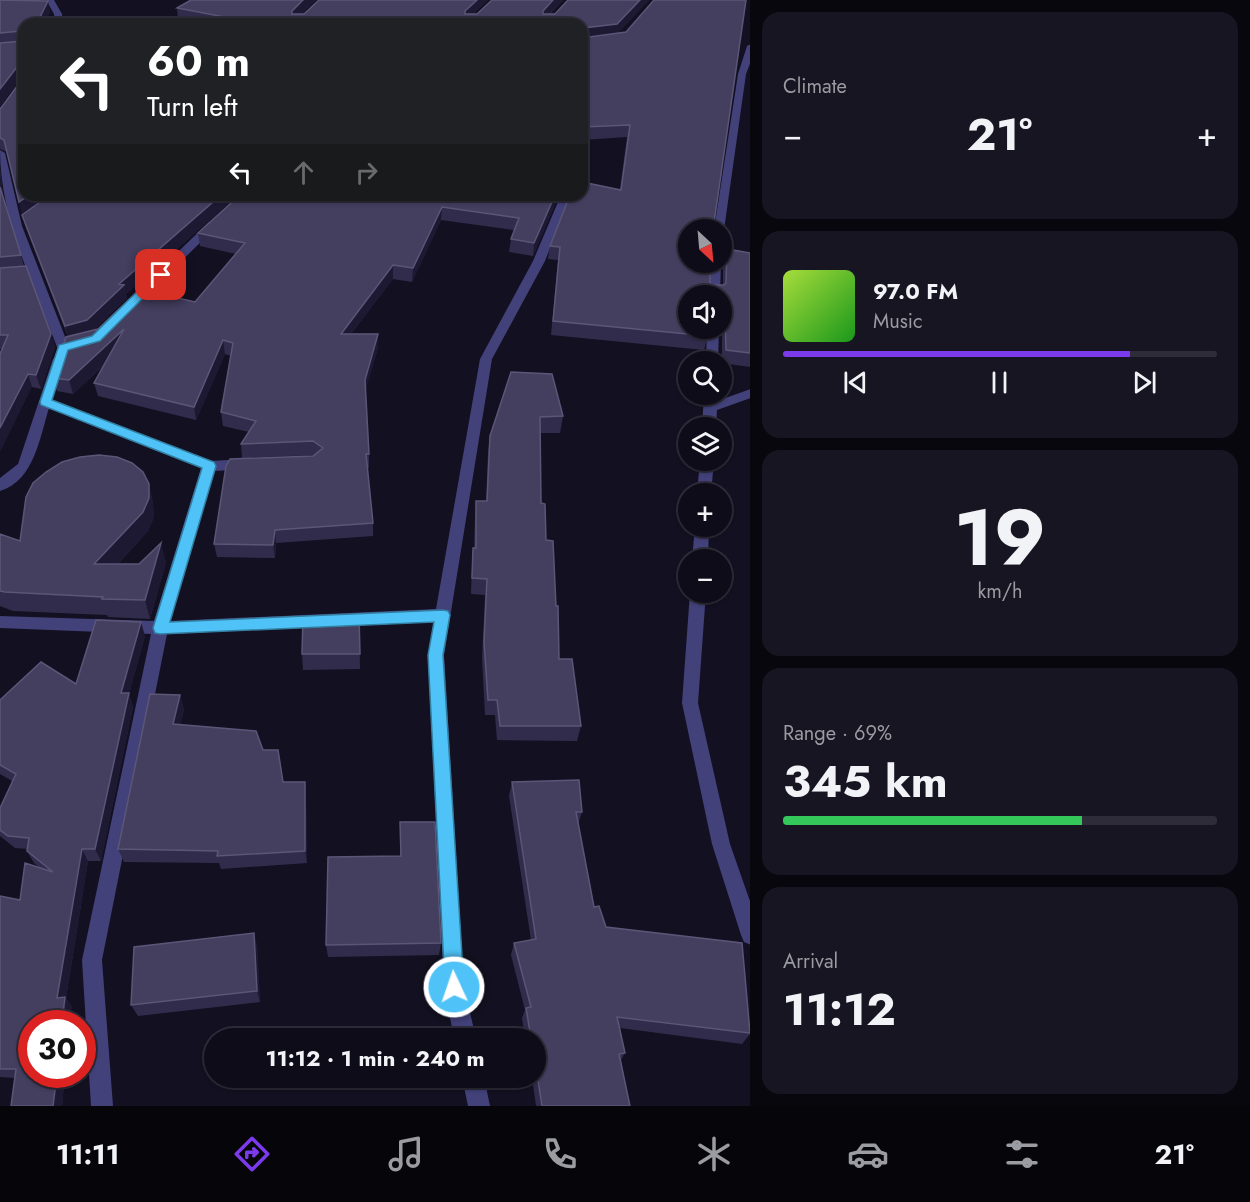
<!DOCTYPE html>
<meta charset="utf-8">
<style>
body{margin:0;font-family:Jost,sans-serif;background:#171522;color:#f1f3f6;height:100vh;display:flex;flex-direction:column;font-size:22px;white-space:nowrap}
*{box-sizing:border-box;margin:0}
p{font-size:20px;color:#9b9ba2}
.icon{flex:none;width:33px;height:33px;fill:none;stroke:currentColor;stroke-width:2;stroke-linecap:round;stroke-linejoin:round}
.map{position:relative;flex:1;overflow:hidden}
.drawer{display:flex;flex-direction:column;gap:12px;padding:12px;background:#08070e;width:500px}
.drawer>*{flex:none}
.top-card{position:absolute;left:18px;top:18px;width:570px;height:183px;border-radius:18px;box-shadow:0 2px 4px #0004,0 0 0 2px #2e2c38;background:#202124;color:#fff;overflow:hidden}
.needle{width:39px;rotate:154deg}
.controls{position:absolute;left:678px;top:219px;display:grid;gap:12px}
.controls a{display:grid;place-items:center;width:54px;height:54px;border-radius:50%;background:#0e0c19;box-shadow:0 2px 4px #0004,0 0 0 2px #2e2c38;font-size:30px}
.speed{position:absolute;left:18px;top:1010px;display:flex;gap:12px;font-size:30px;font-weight:700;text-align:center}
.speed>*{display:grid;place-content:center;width:78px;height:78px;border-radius:50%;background:#0e0c19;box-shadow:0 2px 4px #0004,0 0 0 2px #2e2c38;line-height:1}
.speed .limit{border:9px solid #d22;background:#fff;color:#111}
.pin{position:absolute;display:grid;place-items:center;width:51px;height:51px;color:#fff;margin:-26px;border-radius:12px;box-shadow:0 3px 9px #0006}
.me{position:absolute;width:66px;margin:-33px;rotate:357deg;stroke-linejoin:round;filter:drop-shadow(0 0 4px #0008)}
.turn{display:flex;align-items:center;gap:21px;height:126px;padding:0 30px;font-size:27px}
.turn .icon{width:78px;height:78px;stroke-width:2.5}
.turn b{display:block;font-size:42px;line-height:51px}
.lanes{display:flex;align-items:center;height:57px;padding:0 30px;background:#0003;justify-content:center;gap:30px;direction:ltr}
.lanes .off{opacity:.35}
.big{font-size:45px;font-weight:700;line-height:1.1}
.drawer .widget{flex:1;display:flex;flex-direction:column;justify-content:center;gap:9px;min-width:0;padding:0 21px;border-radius:18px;background:#171522}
.drawer .dial{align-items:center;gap:0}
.dial b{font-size:78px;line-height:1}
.song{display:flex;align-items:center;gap:18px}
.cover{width:72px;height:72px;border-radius:9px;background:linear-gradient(135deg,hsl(80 70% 55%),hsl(120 70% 35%))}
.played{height:6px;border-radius:3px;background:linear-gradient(90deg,#7c3aed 80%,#2e2c38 80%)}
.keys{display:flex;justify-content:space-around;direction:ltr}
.heat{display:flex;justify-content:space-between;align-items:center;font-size:33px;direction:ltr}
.charge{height:9px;border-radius:4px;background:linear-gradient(90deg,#34c759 69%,#2e2c38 0)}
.trip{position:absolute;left:204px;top:1028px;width:342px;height:60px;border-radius:30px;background:#0e0c19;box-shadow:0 2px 4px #0004,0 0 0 2px #2e2c38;font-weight:700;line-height:60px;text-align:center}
.tabs{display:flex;height:96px;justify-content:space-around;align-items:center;background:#06050a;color:#9b9ba2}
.tabs .icon{width:42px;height:42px}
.tabs .current{color:#7c3aed}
.tabs b{font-size:27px;color:#f1f3f6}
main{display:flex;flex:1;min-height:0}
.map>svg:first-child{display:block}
</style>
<main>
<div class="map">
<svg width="751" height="1106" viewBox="0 0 751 1106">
<rect width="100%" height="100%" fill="#131021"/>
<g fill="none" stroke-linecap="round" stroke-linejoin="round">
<path fill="#42417a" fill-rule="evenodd" d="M46,0H54L62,14L63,24H55L54,14Z
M751,44V61L746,74L724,230L722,233V230H714L738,74L747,46Z
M0,150L5,153L22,226L69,347L67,350H59L57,347C33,284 0,218 0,150Z
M561,195H571L545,261L492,359L444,655L464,987L476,1038H454L444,987L428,655L434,622L167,634L102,960L113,1106H91L82,960L151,634L0,628V616L154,621L201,468L49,408C40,437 34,481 0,491V478L18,464L53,359L59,355L65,359L52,400L210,461L247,459L254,464L247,469L215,471L170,621L436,609L480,359L533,261Z
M213,221L217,222V226L135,307H127V301L209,222Z
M709,262H721L720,296H708Z
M707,328H719L718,362H706Z
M751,389V398L717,410L716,428H702L704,394H717V401Z
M700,460H714L711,494H697Z
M695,526H709L708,560H692Z
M690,592H706L698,703L730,844L751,904V945L744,942L741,935L712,844L682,703Z
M462,1077H484L490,1106H468Z"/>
</g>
<path fill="#322c4c" d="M0,0L50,12L24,24V195H238L126,294L127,298L94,330L195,302L236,254L200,246L198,233L240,195H559L533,256L509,252L511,239L514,230L441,220L412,282L393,279L351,334L378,348L365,391L369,454V468H367L373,523V536L276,543L275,558L217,557L214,544L314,455L242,458L241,444L249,432L223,426L221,412L231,356L225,354L196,420L98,396L94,383L105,364L73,394L57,391L53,378L68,337L26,228L7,152L0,149V108H1L22,79H20L0,106Z
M188,0H316L301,14H304L319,0H488L473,14H477L563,0L550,14L649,0L618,33L688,230L710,283L712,285H723V262L727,249L750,253V367L722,363V296H688L708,336L704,350L551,335L558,260L548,259L550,246L620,189L627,137L582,140V24H201L178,20L177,8L190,0Z
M0,168L3,196L24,266L51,334L55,347L41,389L32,387L2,349H0Z
M511,372L563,416L560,433H540L541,503L546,540L559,659L581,726L577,741L497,740L495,715H485L482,658L485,595L471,594L472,564L474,548L475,517L476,501H486L488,452L490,436Z
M149,484L153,504L154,517L148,531L118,564H139L166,562L150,619L108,617L107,615L13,611L0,606V534L20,541Z
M359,615L360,669L303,670L302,654Z
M145,636L129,694L133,707L101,861H88L66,998L72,1007L32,1074H65L62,1106L15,1078L0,1077V896L20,900L40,868L34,863L27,851L28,849L15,848L0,836V808L12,781L0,774V700L76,684Z
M180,695L184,710L180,724L263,750L283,782H305L306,795L307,863L221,869L219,863L124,862L118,849Z
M512,782L582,812L578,824L594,907L606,927L750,1026V1034L742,1044L620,1028L625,1053L621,1060L630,1106H536L532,1077H536V1038H525L522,1018L525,1010L511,955L514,943L531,940L509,796Z
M400,822L441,943L439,955L328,957L326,945L400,856Z
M257,945L260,1002L138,1016L131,1005Z"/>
<path fill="#1e1933" d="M303,0H316L292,22V11Z
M477,0H488L464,22L465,11Z
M553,0H563L541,22L543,11Z
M640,0H649L615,36L582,40L583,28Z
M48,1L50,12L45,24H43L41,15Z
M17,67L20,79L0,106V89Z
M0,168L3,197L0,188Z
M29,195H52L22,215L19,202Z
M221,195H238L126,294L127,298L91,333L68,339L65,326L119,284Z
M555,195H559L533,256L534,243Z
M442,207L441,220L412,282L413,268Z
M393,265V279L341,347V334Z
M124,329L127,342L73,394L69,380Z
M51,334L55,347L41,389L36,375Z
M378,334V348L365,393V380Z
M223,340L225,354L196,420L194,407Z
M28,374L32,387L0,452V428Z
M149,484L153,504L154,517L148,531L100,583L94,564Z
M275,530L276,543L275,558L273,545Z
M161,543L166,562L150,619L145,600Z
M141,622L145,636L129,694L133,707L101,861L95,849L121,693Z
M180,695L184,710L177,738L173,724Z
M305,782L306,795L307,863L305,851Z
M82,849L88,861L66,998L72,1007L70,1023H62L57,998Z
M254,933L257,945L260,1002L257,991Z
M57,1074H65L62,1106H53Z"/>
<path fill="#443e5f" stroke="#5b5677" stroke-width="1.5" d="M0,0L48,1L41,15L43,24H24V195H29L19,202L4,140L0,138V108H1L23,78V68L17,67L0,89V43L23,41V33L21,31L0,33Z
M191,0H303L292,11V14H304L319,0H477L465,11V14H477L492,0H553L543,11V14H555L568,0H640L617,24L583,28L582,38L626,32L654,0H746L713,230H688V262H710V283L712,285H724L726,283L727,249L750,253V353L726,350L725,315L723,312H722V296H688V328H709L708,336L553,321L560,247L550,246L570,195H582V182L621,190L630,125L582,127V24H261L177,8Z
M0,187L21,255L0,257Z
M50,195H221L119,284L124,285L87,320L65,326L22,215Z
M240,195H555L534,243L511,239L519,218L442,207L413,268L393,265L341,334H378L365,380L369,454H366L373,523L275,530L273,545L214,544L226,466L230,459L313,456L323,448L313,441L241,444L256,421L221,412L233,343L223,340L194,407L94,383L124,329L69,380L53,378L66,337L98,329L140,289L195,302L245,243L198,233Z
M26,266L51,334L36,375L28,374L0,428V354L8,335H0V268Z
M511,372L552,374L563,416L540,417L541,503L545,504L546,540L553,541L556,606H558L559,659H572L581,726H500L497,700H488L484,642L487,579L472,578L473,548H476V501H487L490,436Z
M99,455L117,457L132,463L143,472L149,484V498L143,512L94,564H139L161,543L145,600L102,599L103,597L5,592L0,591V534L20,541L26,497L33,483L46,472L62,462L80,457Z
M359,615L360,654H302L303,617Z
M96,620L141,622L121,693H129L95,849H82L57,998L65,997L62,1023H32V1074H57L53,1106H11L16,1069H0V896L20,900L25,863L53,872L27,851L29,838L8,836L0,830V808L16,774L0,765V700L41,662L76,684Z
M150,694L180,695L173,724L256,731L263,750H278L283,782H305V851L217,856L218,851L118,849Z
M579,780L582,812H576L594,907L599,906L606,927L742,943L750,1033L617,1017L625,1053L619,1054L630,1106H542L536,1067V1038H531L526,1008L531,1007L514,943L536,939L512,782Z
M400,822H435L441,943L326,945L328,857L401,856Z
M254,933L257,991L131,1005L134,947Z"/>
<path fill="#4fc3f7" stroke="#337fa1" stroke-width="1.5" d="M157,272L166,275L100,341L68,350L52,400L214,462L216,466L170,622L443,610L448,611L450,615L443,655L464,987L461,994L454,996L448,994L445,987L428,655L434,622L160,634L155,633L153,628L202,468L41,405L40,402L59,345L92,336Z"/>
</svg>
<div class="controls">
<a><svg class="needle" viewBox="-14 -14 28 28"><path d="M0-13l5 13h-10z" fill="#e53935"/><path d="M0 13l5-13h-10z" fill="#9b9ba2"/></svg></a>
<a><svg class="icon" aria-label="sound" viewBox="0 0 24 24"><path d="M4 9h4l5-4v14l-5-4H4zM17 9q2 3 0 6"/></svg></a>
<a><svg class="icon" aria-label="search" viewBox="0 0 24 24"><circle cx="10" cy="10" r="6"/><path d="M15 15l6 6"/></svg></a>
<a><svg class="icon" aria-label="layers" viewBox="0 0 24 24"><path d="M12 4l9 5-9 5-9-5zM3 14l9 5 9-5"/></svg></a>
<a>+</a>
<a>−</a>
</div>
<div class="speed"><div class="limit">30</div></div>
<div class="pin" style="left:161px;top:275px;background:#d93025"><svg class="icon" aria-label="arrive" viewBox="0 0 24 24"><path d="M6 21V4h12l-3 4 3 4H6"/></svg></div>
<svg class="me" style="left:454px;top:987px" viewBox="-20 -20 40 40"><circle r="17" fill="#4fc3f7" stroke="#fff" stroke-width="3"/><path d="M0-11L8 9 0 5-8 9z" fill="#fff"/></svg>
<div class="trip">11:12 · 1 min · 240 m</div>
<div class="top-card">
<div class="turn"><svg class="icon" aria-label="left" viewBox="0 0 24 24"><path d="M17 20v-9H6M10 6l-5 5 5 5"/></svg><div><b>60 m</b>Turn left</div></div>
<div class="lanes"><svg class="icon" aria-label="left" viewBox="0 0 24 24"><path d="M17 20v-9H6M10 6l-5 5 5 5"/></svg><svg class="icon off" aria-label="ahead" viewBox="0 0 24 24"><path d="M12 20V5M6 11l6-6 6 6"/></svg><svg class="icon off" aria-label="right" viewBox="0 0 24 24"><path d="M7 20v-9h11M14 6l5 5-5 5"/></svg></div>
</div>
</div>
<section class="drawer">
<div class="widget"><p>Climate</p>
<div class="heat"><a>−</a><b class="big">21°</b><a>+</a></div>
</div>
<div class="widget">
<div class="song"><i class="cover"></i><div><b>97.0 FM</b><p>Music</p></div></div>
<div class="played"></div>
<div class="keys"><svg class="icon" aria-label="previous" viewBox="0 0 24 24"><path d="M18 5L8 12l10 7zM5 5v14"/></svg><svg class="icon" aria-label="pause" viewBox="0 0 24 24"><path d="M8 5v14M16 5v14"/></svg><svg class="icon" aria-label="next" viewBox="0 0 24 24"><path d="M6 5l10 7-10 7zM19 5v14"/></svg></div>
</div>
<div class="widget dial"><b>19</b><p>km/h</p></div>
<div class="widget"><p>Range · 69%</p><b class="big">345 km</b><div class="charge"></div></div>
<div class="widget"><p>Arrival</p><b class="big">11:12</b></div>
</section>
</main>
<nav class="tabs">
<b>11:11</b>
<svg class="icon current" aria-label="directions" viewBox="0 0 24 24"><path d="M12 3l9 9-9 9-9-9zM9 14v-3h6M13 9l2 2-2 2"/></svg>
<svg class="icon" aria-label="music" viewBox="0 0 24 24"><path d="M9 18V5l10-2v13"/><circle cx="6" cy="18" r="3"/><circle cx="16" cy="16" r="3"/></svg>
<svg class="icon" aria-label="phone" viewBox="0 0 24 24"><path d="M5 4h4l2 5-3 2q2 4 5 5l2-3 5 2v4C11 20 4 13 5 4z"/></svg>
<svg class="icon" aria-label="climate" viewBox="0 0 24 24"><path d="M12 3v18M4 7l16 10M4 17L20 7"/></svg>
<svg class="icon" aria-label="car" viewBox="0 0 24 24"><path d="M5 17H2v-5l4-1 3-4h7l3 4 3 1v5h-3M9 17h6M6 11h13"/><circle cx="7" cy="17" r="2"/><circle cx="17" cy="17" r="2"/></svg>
<svg class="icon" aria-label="filters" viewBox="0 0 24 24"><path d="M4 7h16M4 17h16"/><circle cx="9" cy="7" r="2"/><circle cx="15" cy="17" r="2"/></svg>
<b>21°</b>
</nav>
